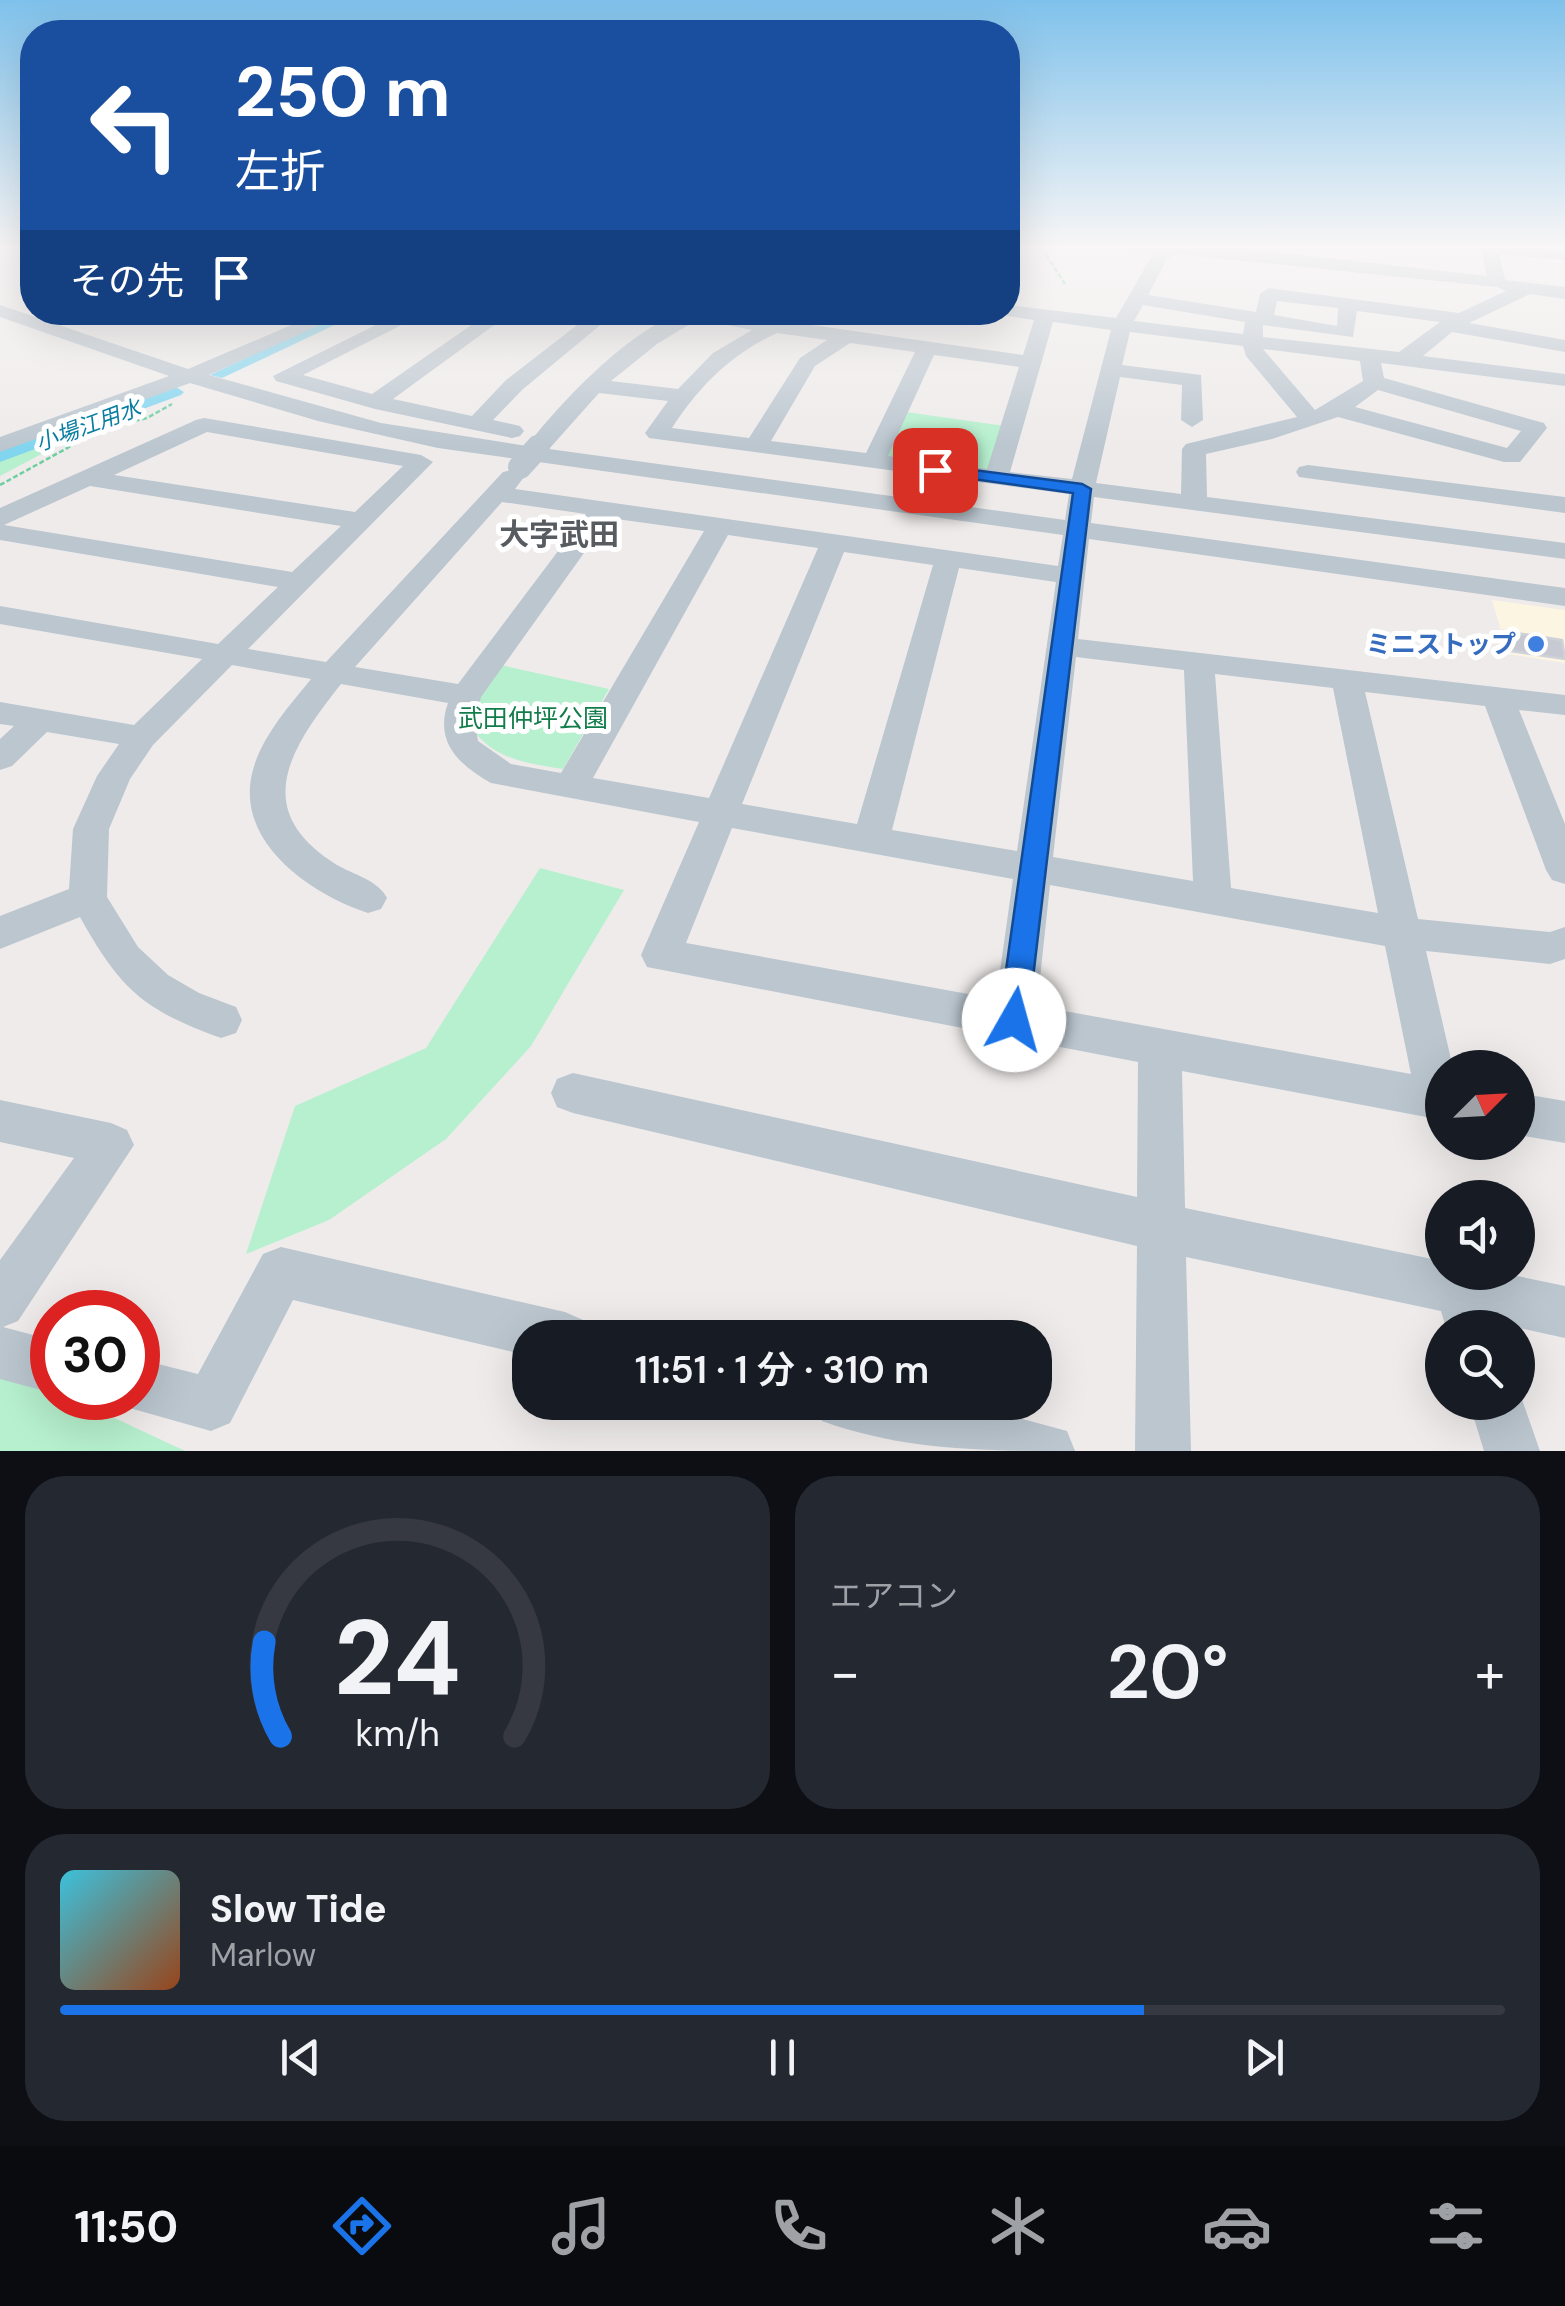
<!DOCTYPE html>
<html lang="ja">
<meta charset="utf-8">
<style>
body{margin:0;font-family:"DM Sans","Noto Sans JP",sans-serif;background:#242831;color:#f1f3f6;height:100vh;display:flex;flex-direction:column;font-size:38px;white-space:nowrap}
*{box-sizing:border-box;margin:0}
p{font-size:32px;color:#9ea1a6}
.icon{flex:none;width:55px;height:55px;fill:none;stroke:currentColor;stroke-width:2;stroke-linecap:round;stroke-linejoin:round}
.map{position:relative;height:1451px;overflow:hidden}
.side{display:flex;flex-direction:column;gap:25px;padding:25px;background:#0d0f14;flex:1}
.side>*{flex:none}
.banner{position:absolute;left:20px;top:20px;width:1000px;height:305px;border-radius:40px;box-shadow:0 10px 40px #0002;background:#1a4fa0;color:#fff;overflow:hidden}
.needle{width:65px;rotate:66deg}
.fabs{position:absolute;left:1425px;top:1050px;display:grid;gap:20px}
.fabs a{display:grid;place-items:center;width:110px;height:110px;border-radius:50%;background:#171b24;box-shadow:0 10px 40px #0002;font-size:50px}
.speed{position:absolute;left:30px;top:1290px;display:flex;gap:20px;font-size:50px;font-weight:700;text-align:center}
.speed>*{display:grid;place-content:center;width:130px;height:130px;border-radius:50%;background:#171b24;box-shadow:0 10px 40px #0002;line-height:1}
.speed .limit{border:15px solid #d22;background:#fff;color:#111}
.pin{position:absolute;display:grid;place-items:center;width:85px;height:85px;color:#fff;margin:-42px;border-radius:20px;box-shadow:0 5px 15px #0006}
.me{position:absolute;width:110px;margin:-55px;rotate:7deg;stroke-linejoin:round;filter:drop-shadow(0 0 8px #0008)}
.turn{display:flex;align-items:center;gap:35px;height:210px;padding:0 50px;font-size:45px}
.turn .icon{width:130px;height:130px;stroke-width:2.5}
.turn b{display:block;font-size:70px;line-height:85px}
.then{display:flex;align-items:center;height:95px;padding:0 50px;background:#0003;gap:20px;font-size:38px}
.big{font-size:75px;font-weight:600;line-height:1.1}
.side .card{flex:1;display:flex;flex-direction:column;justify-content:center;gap:15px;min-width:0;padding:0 35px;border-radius:40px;background:#242831}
.side .dial{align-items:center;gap:0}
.dial svg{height:260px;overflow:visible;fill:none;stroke:#363941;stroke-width:7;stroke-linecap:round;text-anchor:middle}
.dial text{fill:#f1f3f6;stroke:none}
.song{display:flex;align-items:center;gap:30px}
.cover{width:120px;height:120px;border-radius:15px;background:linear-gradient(135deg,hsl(190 70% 55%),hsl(20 70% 35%))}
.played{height:10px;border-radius:5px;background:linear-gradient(90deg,#1a73e8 75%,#363941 75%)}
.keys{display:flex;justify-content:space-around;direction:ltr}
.heat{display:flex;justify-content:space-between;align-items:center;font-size:55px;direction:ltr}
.side .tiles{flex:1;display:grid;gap:25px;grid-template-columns:1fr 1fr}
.card:last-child{grid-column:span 2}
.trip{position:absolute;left:512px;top:1320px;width:540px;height:100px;border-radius:40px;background:#171b24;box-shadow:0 10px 40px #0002;font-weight:600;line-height:100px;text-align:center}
.tabs{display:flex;height:160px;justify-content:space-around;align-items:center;background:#090b0e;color:#9ea1a6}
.tabs .icon{width:70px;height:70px}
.tabs .current{color:#1a73e8}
.tabs b{font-size:45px;color:#f1f3f6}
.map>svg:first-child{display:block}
</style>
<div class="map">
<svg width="1565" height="1451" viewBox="0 0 1565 1451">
<rect width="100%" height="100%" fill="#efebeb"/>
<path fill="#fcf5e2" d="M1492,600L1565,610V663L1508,654Z"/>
<path fill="#b6f0ce" d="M149,411L51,449L0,476V451L99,415Z
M906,412L1005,426L990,472L884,456Z
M496,664L609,689L563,769C526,763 496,760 472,729L477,694Z
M540,868L624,890L531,1046L446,1139L329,1220L246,1254L295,1106L426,1048Z
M0,1366L52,1389V1398H72L185,1451H0Z"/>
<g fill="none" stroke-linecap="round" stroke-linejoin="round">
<path fill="#81d5ef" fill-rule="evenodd" d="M344,312H362L222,378L210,375Z
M176,387L184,392L181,395L0,462V451Z"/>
</g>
<path fill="#c7cad2" stroke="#cfd1d8" stroke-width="2.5" d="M1504,631L1562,640L1565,659L1511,651Z"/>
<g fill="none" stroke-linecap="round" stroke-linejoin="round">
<path stroke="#6dcfa1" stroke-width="2.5" stroke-dasharray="5 2.5" stroke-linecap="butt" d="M1046,255L1065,284
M0,485L100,430L147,418L172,404"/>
<path fill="#bbc6cf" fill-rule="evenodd" d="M1099,245H1212L1487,276L1480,245L1565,250V260L1499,254L1505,280L1565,287V299L1530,294L1469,323L1565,340V352L1452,332L1423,356L1565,374V386L1381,363L1384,378L1544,423L1547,428L1520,462H1504L1338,417L1272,439L1206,454L1207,497L1565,543V559L1094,497L1091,523L1565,588V606L1089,539L1078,639L1565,695V715L1519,710L1565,824V884L1552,880L1546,870L1485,706L1365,692L1418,919L1550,932L1565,927V959L1550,964L1426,951L1453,1068H1442V1120L1182,1071L1185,1208L1442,1261V1272H1498L1565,1286V1338L1496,1323L1498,1328H1446L1441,1311L1186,1257L1191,1451H1135L1137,1246L573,1113L557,1107L551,1093L557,1079L573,1073L1137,1197L1138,1062L647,967L641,955L699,822L491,783C459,765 434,742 448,703L341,684C291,747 248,810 337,865C354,875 378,880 387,898L381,909L368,913C310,894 233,841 253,770C262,736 290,705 311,679L232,665L153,745L130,779L109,829L107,897L138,947L168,975L199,993L236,1007L242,1020L236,1033L221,1038C143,1010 120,989 80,917L0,949V916L69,889L73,829L97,776L119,744L47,732L12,766L0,770V739L14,726L0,724V702L134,725L202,659L0,624V606L218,644L278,587L0,540V508L196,420L204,418L421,455L433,462L248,649L326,662L503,472L512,470L524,477L515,489L1058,566L1063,535L438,448L318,421L190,383L0,452V437L169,376L0,317V305L188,369L322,312H349L209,375L381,423L527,446C559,404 628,331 679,314C691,310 707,312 719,312L1023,355L1034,320L1001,315L999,312H1008V305L1116,318L1154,252L1107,250ZM1177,254L1497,287L1506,291L1459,313L1269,288L1260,294L1256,312L1148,295L1167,259ZM1277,301L1338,308L1337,326L1274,315ZM1143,305L1245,322L1243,334L1134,321ZM1357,311L1440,322L1399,352L1263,337V325L1353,337ZM698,319L752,330L713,353L678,389L611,381L657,344ZM1053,322L1111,330L1072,479L1010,472ZM1130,332L1243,346L1246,356L1297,417L1186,444L1182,449L1181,494L1096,483L1120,377L1182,385L1181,420L1192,427L1203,420L1201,375L1122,365ZM777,333L827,340L800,358L749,438L672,428C699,386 731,354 777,333ZM850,343L915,352L866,453L771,441L815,366ZM1263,349L1360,361L1363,381L1315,410ZM934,355L1019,367L987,469L888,456ZM1378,390L1521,431L1507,448L1355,407ZM599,393L668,401L645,433L649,438L1069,494L1065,520L549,449ZM207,432L403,466L355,512L114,475ZM90,486L341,526L292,572L4,525ZM502,502L586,514L458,684L355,667ZM609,518L704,531L561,773L511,764L478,741L475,724L481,697ZM728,535L818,548L709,798L593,778ZM844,552L933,565L857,824L742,804ZM959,568L1056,582L1017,851L892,830ZM1076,657L1184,670L1193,881L1053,857ZM1215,674L1333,688L1378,913L1231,888ZM732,828L1013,879L996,999L686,943ZM1050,885L1385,946L1411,1074L1037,1006Z
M402,312H427L303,375L372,394L490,312H512L393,399L472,416L506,380L594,312H616L522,390L493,420L520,426L524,431L520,436L512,438L375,409L276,381L273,376Z
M1308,465L1565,497V513L1299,477L1296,472L1299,467Z
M1518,1093L1565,1101V1143L1518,1135Z
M0,1100L111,1123L127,1130L134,1145L18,1321L3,1327L52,1340V1393L0,1379V1260L74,1158L0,1142Z
M281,1247L565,1312L583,1320L591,1338H530V1356L293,1300L230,1423L211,1431L119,1405L116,1398H138V1359L198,1374L263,1254Z
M1518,1388L1540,1451H1484L1469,1402H1518Z
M814,1402H959L1067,1431L1075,1451C987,1451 905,1451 822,1421Z"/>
<path stroke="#bbc6cf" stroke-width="24" d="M520,467L538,447"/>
</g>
<linearGradient id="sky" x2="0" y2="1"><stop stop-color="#7fc1eb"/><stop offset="0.55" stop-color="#f8f6f6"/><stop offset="1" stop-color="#f8f6f6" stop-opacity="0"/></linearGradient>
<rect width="1565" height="448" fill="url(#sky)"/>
<path fill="#1a73e8" stroke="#114b97" stroke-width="2.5" d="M935,465L1082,484L1091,489L1028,1020L1024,1029L1014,1033L1003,1029L999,1020L1073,493L929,473V466Z"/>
<circle fill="#3f7fe0" stroke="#fff" stroke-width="4" cx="1536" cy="644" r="10"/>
<g text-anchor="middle" stroke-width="10" stroke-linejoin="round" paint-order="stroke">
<g font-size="22" font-style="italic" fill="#077da2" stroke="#fff">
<text transform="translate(88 425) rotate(-20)" y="8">小場江用水</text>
</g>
<g font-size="25" font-weight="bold" fill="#366cbe" stroke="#fff" text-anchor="end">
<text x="1516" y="653">ミニストップ</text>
</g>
<g font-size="25" fill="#127d4b" stroke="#fff">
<text x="533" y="727">武田仲坪公園</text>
</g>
<g font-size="30" font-weight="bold" fill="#585c61" stroke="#fff">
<text x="559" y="545">大字武田</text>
</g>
</g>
</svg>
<div class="fabs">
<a><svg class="needle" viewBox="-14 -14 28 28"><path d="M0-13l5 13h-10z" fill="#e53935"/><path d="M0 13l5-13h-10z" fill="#9ea1a6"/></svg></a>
<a><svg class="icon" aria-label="sound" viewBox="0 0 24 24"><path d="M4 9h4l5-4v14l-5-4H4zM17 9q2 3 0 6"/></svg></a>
<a><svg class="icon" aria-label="search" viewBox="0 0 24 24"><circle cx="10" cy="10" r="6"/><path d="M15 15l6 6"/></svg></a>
</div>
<div class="speed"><div class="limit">30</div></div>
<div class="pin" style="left:935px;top:470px;background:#d93025"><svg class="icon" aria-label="arrive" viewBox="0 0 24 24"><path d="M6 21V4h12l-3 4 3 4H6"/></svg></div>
<svg class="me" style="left:1014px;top:1020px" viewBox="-20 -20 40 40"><circle r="19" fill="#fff"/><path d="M0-13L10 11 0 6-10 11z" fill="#1a73e8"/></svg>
<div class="trip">11:51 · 1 分 · 310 m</div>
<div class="banner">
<div class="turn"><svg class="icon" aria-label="left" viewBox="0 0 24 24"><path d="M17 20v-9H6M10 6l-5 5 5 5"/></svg><div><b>250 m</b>左折</div></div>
<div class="then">その先<svg class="icon" aria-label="arrive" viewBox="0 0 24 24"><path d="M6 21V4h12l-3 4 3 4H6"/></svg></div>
</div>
</div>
<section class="side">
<div class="tiles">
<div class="card dial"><svg viewBox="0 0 100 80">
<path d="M14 69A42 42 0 1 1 86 69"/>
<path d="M14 69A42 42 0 0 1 9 40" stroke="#1a73e8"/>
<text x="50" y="56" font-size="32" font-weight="700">24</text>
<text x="50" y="72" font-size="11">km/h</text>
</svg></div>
<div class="card"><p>エアコン</p>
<div class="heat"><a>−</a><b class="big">20°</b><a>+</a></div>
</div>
<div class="card">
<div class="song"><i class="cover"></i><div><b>Slow Tide</b><p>Marlow</p></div></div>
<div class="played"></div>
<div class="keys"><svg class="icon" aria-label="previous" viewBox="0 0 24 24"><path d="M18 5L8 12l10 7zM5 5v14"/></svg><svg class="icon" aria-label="pause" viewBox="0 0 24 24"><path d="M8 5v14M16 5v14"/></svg><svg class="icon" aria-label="next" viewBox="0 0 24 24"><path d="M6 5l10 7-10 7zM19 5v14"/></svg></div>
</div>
</div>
</section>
<nav class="tabs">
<b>11:50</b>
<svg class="icon current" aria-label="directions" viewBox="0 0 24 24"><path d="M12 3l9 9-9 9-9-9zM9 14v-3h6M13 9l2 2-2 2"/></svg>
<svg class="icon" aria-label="music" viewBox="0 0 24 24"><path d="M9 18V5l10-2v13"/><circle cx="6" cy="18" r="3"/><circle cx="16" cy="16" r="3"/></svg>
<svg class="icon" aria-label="phone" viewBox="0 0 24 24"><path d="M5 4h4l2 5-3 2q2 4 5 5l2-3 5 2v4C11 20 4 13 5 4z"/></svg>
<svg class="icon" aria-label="climate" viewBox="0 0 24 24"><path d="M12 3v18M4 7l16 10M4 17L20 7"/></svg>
<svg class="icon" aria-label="car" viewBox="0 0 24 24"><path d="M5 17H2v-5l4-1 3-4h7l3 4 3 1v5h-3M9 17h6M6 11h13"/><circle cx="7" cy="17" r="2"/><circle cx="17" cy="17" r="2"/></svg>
<svg class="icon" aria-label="filters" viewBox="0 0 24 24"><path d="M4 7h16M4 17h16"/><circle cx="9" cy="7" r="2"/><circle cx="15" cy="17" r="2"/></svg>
</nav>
